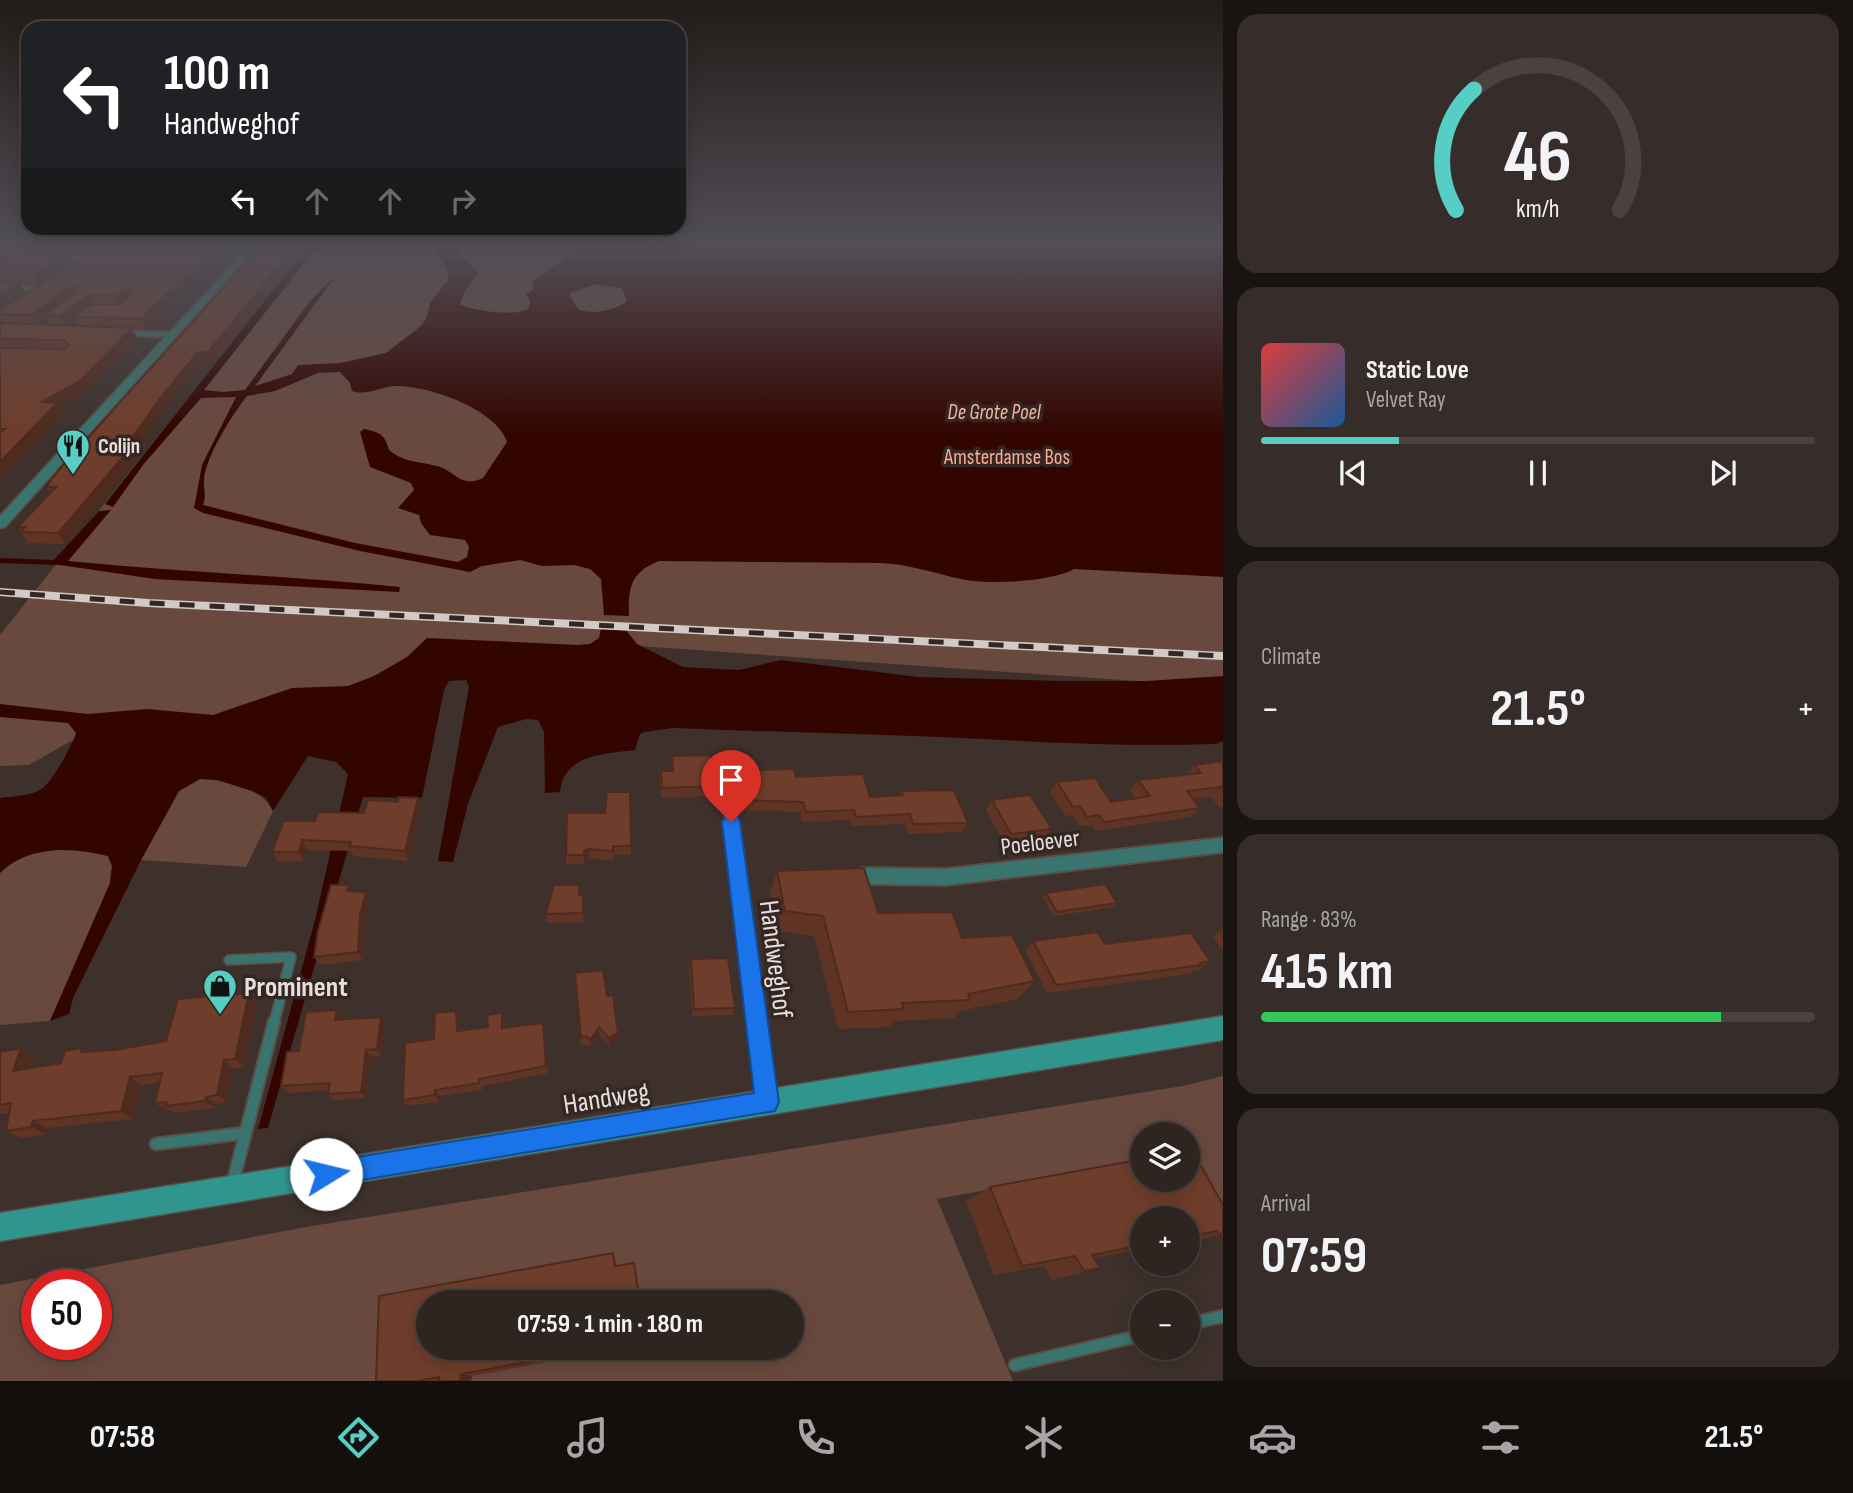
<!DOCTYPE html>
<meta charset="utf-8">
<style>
body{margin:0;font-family:"Sofia Sans Condensed",sans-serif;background:#362d2a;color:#f1f3f6;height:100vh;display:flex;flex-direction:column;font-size:26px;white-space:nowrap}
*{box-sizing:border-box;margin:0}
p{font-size:23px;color:#a7a5a5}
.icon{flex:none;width:38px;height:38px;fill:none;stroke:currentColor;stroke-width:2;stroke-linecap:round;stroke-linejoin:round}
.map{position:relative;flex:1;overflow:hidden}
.details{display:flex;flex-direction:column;gap:14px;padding:14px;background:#191412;width:630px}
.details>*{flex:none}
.guide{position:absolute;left:21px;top:21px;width:665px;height:214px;border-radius:21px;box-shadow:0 4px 18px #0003,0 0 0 2px #49423f;background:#202124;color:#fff;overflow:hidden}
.tools{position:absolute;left:1130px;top:1122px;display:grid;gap:14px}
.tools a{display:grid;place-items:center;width:70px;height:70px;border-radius:50%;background:#2e2521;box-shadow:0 4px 18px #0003,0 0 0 2px #49423f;font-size:35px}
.speed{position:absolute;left:21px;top:1269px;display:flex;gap:14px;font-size:35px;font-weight:700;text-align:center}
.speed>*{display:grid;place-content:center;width:91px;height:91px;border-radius:50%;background:#2e2521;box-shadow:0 4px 18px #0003,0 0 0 2px #49423f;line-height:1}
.speed .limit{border:10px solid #d22;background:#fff;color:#111}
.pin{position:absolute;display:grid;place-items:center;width:60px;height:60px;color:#fff;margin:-72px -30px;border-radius:50% 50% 50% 0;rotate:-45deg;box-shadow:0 0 7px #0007}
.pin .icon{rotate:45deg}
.me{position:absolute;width:77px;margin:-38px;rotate:81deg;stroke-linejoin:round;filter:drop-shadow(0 0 5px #0008)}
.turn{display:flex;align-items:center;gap:24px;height:147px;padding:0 28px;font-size:32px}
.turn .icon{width:91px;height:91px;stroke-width:2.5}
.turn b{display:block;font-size:49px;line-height:60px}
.lanes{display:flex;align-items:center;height:66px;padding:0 28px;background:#0003;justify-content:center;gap:35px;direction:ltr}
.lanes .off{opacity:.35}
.big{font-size:52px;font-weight:700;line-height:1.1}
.details .widget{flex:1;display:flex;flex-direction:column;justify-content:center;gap:10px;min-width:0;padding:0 24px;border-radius:21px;background:#362d2a}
.details .dial{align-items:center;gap:0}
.dial svg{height:182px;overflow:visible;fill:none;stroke:#49423f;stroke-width:7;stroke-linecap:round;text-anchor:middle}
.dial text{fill:#f1f3f6;stroke:none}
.song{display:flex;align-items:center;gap:21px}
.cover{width:84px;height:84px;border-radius:10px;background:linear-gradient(135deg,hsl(0 70% 55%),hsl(210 70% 35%))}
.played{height:7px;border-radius:4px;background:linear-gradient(90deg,#56cec3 25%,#49423f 25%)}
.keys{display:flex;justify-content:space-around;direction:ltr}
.heat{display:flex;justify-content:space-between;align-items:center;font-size:38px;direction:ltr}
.charge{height:10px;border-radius:5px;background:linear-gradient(90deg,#34c759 83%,#49423f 0)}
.trip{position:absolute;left:416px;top:1290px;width:388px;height:70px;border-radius:35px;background:#2e2521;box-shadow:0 4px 18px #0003,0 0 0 2px #49423f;font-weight:700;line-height:70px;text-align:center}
.menu{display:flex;height:112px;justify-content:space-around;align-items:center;background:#120f0d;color:#a7a5a5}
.menu .icon{width:49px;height:49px}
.menu .active{color:#56cec3}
.menu b{font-size:32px;color:#f1f3f6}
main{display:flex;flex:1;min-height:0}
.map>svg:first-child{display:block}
</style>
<main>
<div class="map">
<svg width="1223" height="1381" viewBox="0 0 1223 1381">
<rect width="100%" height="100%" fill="#3e312c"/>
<path fill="#69493e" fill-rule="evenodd" d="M319,242H1223V687L624,645L599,638L590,644L407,657L345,700L179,724L106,721L29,765L0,766V635L178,411Z
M200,779C226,780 261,787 273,811L246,867L141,860L179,791Z
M75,849L108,856L112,866L110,883L50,1021L0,1025V873C21,852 46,850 75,849Z
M1223,1076V1210L1188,1218V1134H1143V1161L937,1199L1013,1381H0V1285L306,1227L1183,1086ZM37,1284H96V1344H37ZM429,1302H793V1348H429Z"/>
<path fill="#330500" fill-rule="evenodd" d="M311,242H321L204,390L223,392L245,390L310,301L337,274L255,386L292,374L298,365L340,363L386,353L421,326L427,317L430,303L448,280L449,274L431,242H451L477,272V275L465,291L460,304C471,311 518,317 529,308L530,301L526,294L533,290V281L574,251L580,242H1223V577L1074,569C1052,582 986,585 961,579C933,573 909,564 880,563L659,561C631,572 628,587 629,616L604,615L601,579L590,569L574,565L542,566L520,560L482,566L470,572L360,551L203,513L194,508L202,465L236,397L201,398L143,465L113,507L105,504ZM595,284L622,288L627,301C614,311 592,315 578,309L569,294ZM340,372L350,383L352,391C367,396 380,387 395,386C427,385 497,409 507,442L483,478C461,489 454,470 437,466C418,461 405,463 389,450C385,435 380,432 364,429L360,432L370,467L411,483L414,490L398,508L419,515L421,523L430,535L465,540L469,547L467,557L458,562L355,543L203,505C207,495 203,489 204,479C206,456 232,415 247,396L275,391L318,373Z
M111,510L68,561C179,572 290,576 400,587L399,592L155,579L60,565L0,563V558L54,560L99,511Z
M601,628L625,629L637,644L683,667L739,670L781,660L918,677L1060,681H1147L1223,676V741L1216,744C1137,747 1060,743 982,739C879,734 776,732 673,728L644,732L640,734L635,750C604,754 564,754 560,792L545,793L544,732L538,720L526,719L498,727L468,804L453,862L438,861L469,687L466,680L449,681L444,690L422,798L363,797L268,1128L258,1129L315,920L348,774L336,762L308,756L273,811L266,798L252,791L217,780L200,779L179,791L141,860L73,998L69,1014L50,1021L110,883L112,866L108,856C71,847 29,845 0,873V798C13,796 34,796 44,787C54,778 72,746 76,733L68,723L0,717V704L88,714L147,709L213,715L292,688L348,686L374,676L407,657L427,638L579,645L590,644L599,638Z"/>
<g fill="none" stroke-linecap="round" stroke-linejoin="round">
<g stroke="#594d48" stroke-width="5">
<path id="service-far2" d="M88,242L113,243"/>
</g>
<g stroke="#594d48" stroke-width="12">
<path id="service-far1" d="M229,960L291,957L274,1023"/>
</g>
<g stroke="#594d48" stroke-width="15">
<path id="service" d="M156,1144L245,1133
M233,1182L274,1022
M1188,1324L1223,1316
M1015,1365L1143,1335"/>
</g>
<g stroke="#594d48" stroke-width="4">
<path id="minor" d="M194,242L220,246L251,247L254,249L251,251L220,250Z
M52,255L90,256L94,258L90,260L54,258Z
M0,285L41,287L45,289L41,291L0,289Z
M114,331L174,333L178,335L174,337L117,335H114Z
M731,815L737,817L739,822L777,1102L774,1109L767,1112L760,1109L757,1102L723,822L725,817Z
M1223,838V852L946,885L862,884L856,881L854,876L856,871L862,868L946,869Z"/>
</g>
<g stroke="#594d48" stroke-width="3">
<path id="tertiary" d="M253,242H261L5,527L0,528V516Z"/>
</g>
<g stroke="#594d48" stroke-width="3">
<path id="secondary" d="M1223,1016V1040L0,1241V1213Z"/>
</g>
<use href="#service-far2" stroke="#3a746e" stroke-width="3.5"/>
<use href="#service-far1" stroke="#3a746e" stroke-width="9"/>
<use href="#service" stroke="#3a746e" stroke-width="11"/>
<use href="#minor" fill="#3a746e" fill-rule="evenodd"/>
<use href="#tertiary" fill="#3a746e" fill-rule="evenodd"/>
<use href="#secondary" fill="#30968d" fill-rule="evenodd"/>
<g stroke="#d3c9c6" stroke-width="8">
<path id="rail" d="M0,592L148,603L1223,656"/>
</g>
<use href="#rail" stroke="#342723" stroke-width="5" stroke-dasharray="15" stroke-linecap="butt"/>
</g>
<path fill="#5f3425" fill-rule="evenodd" d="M0,242H98L100,246L106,242H233L231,244L213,242L222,253L146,329H133L137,338L86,391L59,406L63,413L0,480ZM47,252L88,253L74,262L70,253ZM20,284H39L25,293ZM46,318L50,325L37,324ZM75,319L79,326L66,325Z
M265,242H310L292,267L277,280L212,362L201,363L166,407L131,457L134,462L65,544L28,543L18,527L50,493L46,487Z
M672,756L715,786L713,796L661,798L660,781L661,771H671Z
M1223,761V807H1219L1211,797L1193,799L1200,808L1190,817L1096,831L1091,825L1079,826L1072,815L1065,816L1050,792L1057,782L1111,802L1135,798L1130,790L1138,780L1186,775L1195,765Z
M754,770L796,777L870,797L899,795L901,791L968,823L962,832L908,834L905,824L851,826L850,820L802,822L800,812L733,810L731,795L733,786L753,785L752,780Z
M418,798L421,808L408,861L354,856L351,851L307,850L304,861L278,862L272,852L315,821L364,813L398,802Z
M992,800L1052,829L1044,838L1004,844L986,810Z
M567,813L631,846V855H613V860L589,859L584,860V864H566V855Z
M777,871L878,913L962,938L1035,981L1017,999L961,1011L954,1018L895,1021L890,1027L838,1029L814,936L778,931L770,892Z
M352,891L370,901L364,923L362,960L320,965L314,957Z
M1046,893L1117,903L1113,907L1053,916L1043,897Z
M580,895L584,904L583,922L547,923L546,914Z
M1223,928V951L1213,936Z
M1033,941L1105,944L1210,961L1199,970H1195L1190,974L1047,993L1025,950Z
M691,959L735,1008L733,1015L692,1016L689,967Z
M575,973L607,996L618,1033V1040L609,1045L599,1035L591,1047L586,1044L581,1045Z
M249,993L258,1002L244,1067L233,1068L227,1102L216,1104L214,1108L176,1113L171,1110H166L155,1103L160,1083L141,1085L133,1119L47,1128L45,1134L21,1138L6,1131L10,1113L0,1114V1052L35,1057L31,1068L61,1063L82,1048L88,1052L115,1050L166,1041Z
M337,1010L342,1018V1020L385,1024L381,1056L371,1057L366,1098L334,1100L328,1094L329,1090L288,1093L281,1086L299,1051Z
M459,1018L460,1031L488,1027L504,1021V1028L543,1023L548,1073L482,1086V1090L439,1096V1102L407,1106L403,1100L434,1039Z
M1188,1180L1219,1235L1188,1244V1218H1143V1249L1094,1258L1100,1268L1052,1280L1044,1266L994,1275L966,1201L990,1187Z
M613,1253L615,1266L634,1263L638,1290L637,1297L619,1301V1302H429V1348H618L604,1356L602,1352L472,1376L471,1381H376L379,1296Z"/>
<path fill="#4e2b1e" d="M89,242H98L100,247L89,253L85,244Z
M301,242H310L292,267L277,280L212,362L201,363L166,407L131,457L134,462L65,544L58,533L123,451L161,397L197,353Z
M219,244L222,253L146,329L141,319Z
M70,253L75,262L39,284L34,275Z
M20,284L25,293L0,311V297Z
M73,285L78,295L45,315L46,318L36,325L31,315Z
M127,287L131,297L120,306L116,296Z
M89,295L93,305L74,317L75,319L65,326L60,316Z
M132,328L137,338L86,391L59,406L63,413L0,480V462L42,402Z
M418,798L421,808L408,861L405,851Z
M302,840L307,850L304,861L299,852Z
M589,849V859L584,860V851Z
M366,892L370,901L364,923L362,960L358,952L360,915Z
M249,993L258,1002L244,1067L235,1059Z
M337,1010L342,1018L341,1028L335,1020Z
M456,1011L459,1018L460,1038L457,1031Z
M381,1017L385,1024L381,1056L377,1049Z
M599,1027V1035L591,1047L590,1040Z
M618,1033V1040L609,1045V1038Z
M21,1048L35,1057L27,1079L13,1071Z
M366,1050L371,1057L366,1098L361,1092Z
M224,1060L233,1068L227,1102L217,1095Z
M130,1077L141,1085L133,1119L121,1111Z
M435,1090L439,1096V1102L435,1095Z
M206,1097L216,1104L214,1108L205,1101Z
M33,1121L47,1128L45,1134L31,1127Z
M612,1348H618L604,1356L603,1352Z
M461,1374L472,1376L471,1381H460Z"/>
<path fill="#6f3d2b" stroke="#4e2b1e" stroke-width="2" d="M13,242H89L85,244Z
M106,242H212L219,244L141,319L74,317L92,304H120L131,293L127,287L116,296L89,295L60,316L45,315L76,292L78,288L73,285L31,315L0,314V310Z
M265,242H301L289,258L275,271L208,352L197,353L161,397L123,451H128L58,533L21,532L25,527H18L56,487H46L58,471Z
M0,250L70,253L34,275L0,274Z
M0,282L20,284L0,297Z
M0,323L132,328L80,381L42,402L57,403L0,462V433L5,429H0V348L65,349L69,345L65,340L0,339Z
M711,755L715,786L662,788L661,771H673L672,756Z
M1223,761V790L1221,787L1187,791L1200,808L1104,822L1099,815L1087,817L1080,806L1073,807L1057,782L1095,778L1111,802L1150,796L1138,780L1201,773L1195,765Z
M794,769L796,777L863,774L870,797L903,795L901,791L954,790L968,823L913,824L910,814L856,817L854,810L806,812L803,802L735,800L733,786L757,785L754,770Z
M607,792H630L631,846H613V851L589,849L584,851V855H566L567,813H605Z
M1030,795L1052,829L1011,834L992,800Z
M399,797L418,798L405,851L349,846L351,842L302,840L299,852H272L284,821H315L318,812L364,813L368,800L398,802Z
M864,868L878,913L952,912L962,938L1012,935L1035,981L968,994L970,1000L902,1003L903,1009L848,1012L823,916L785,911L777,871Z
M1105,884L1117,903L1057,912L1046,893Z
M331,885H349L347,891L366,892L360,915L358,952L314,957L318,931Z
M554,885H579V895H583V913L546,914Z
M1097,932L1105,944L1191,933L1210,961L1200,963L1201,965L1056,985L1033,941Z
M728,958L735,1008L694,1009L691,959Z
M603,970L607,996L613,995L618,1033L609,1038L599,1027L590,1040L586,1036L581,1037L575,973Z
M249,993L235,1059L224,1060L217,1095L206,1097L205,1101L166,1106L167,1102L155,1103L162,1073L130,1077L121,1111L33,1121L31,1127L6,1131L11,1103L0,1105V1052L21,1048L13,1071L61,1063L65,1051L82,1048L81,1052L115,1050L166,1041L178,999Z
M337,1010L335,1020L381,1017L377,1049L366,1050L361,1092L328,1094L330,1083L281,1086L287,1052L299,1051L306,1012Z
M456,1011L457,1031L488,1027L487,1015L502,1013V1028L543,1023L546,1066L479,1079V1083L435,1090V1095L403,1100L405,1043L434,1039L435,1013Z
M1188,1150H1192L1223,1205V1233L1219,1235L1217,1231L1188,1237V1218H1143V1245L1092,1255L1100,1268L1084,1271L1075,1256L1022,1266L990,1187L1143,1159V1180H1188Z
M613,1253L615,1266L634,1263L638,1290L618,1294L619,1302H429V1348H612L603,1352L602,1348L461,1374L460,1381H439V1377L417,1381H376L379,1296Z"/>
<linearGradient id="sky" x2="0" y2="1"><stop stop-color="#221b18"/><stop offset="0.56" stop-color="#524e56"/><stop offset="1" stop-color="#524e56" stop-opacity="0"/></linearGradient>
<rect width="1223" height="435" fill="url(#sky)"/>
<path fill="#1a73e8" stroke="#114b97" stroke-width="2" d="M731,814L738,817L740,822L779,1102L775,1111L326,1186L318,1183L314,1174L318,1165L326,1162L754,1093L722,822L725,817Z"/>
<defs>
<g id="restaurant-pin" transform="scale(1.75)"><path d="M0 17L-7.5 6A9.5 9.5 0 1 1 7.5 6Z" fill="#56cec3" stroke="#342723"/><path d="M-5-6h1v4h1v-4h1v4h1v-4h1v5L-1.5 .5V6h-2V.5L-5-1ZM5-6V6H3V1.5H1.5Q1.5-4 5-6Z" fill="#111"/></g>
<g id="shop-pin" transform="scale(1.75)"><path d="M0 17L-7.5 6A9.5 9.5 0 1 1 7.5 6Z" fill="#56cec3" stroke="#342723"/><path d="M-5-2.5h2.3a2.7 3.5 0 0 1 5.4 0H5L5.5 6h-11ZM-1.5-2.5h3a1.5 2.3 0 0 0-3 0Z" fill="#111"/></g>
</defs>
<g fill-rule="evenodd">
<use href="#restaurant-pin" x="73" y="446"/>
<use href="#shop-pin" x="220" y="986"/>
</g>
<g text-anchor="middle" stroke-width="7" stroke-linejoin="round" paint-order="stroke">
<g font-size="21" font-style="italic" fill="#f8b59e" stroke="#342723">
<text x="994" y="419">De Grote Poel</text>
</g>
<g font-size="21" font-weight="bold" fill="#e8dfdc" stroke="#342723" text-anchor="start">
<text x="98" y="453">Colijn</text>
</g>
<g font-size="21" fill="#fdaa8e" stroke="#342723">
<text x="1007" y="464">Amsterdamse Bos</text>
</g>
<g font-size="24" fill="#e8dfdc" stroke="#342723">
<text transform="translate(1040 842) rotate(-7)" y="8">Poeloever</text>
</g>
<g font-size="28" fill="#e8dfdc" stroke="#342723">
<text transform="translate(777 959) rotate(83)" y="10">Handweghof</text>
<text transform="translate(606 1097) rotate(-9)" y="10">Handweg</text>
</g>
<g font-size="28" font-weight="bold" fill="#e8dfdc" stroke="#342723" text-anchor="start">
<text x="244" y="996">Prominent</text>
</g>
</g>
</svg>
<div class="tools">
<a><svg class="icon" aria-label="layers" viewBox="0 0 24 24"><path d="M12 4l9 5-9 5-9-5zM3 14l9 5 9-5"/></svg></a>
<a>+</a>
<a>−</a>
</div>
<div class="speed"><div class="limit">50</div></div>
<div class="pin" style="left:731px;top:822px;background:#d93025"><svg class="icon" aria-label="arrive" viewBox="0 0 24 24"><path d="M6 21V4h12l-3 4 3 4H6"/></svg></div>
<svg class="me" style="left:326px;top:1174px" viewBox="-20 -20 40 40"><circle r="19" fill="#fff"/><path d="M0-13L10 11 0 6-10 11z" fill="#1a73e8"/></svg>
<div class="trip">07:59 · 1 min · 180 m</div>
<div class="guide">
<div class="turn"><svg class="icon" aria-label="left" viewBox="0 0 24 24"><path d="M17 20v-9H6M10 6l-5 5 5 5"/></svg><div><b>100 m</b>Handweghof</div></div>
<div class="lanes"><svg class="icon" aria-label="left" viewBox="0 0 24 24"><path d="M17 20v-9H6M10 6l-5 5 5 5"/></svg><svg class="icon off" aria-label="ahead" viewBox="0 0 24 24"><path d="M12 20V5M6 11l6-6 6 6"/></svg><svg class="icon off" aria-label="ahead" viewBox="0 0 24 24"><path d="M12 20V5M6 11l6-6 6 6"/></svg><svg class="icon off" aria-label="right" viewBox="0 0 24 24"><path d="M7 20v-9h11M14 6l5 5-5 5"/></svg></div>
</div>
</div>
<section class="details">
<div class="widget dial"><svg viewBox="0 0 100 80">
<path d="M14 69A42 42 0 1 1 86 69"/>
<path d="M14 69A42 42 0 0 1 22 16" stroke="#56cec3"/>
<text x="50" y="56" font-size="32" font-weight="700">46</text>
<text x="50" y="72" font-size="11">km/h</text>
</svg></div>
<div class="widget">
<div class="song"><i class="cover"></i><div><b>Static Love</b><p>Velvet Ray</p></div></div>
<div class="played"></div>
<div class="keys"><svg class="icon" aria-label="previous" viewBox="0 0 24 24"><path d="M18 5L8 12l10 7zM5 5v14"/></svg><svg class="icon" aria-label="pause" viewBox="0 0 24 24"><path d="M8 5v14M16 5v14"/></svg><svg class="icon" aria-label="next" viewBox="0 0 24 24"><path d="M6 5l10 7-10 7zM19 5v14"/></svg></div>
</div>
<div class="widget"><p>Climate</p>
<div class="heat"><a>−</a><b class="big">21.5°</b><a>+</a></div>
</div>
<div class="widget"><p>Range · 83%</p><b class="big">415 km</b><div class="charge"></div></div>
<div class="widget"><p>Arrival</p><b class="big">07:59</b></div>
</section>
</main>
<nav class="menu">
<b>07:58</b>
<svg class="icon active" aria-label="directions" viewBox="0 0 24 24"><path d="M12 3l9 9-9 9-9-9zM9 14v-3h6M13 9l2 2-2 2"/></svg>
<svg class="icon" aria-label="music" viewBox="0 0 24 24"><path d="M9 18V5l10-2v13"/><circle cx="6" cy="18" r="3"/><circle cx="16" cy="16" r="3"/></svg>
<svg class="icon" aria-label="phone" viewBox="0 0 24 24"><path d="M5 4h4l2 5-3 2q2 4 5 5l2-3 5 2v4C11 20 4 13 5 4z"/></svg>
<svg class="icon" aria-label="climate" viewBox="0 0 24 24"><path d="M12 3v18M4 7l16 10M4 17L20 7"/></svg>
<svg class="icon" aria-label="car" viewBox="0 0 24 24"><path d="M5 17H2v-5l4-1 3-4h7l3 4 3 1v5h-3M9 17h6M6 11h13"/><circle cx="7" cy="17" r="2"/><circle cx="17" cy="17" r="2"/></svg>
<svg class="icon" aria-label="filters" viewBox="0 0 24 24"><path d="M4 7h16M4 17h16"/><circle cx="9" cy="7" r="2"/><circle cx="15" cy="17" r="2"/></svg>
<b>21.5°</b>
</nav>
